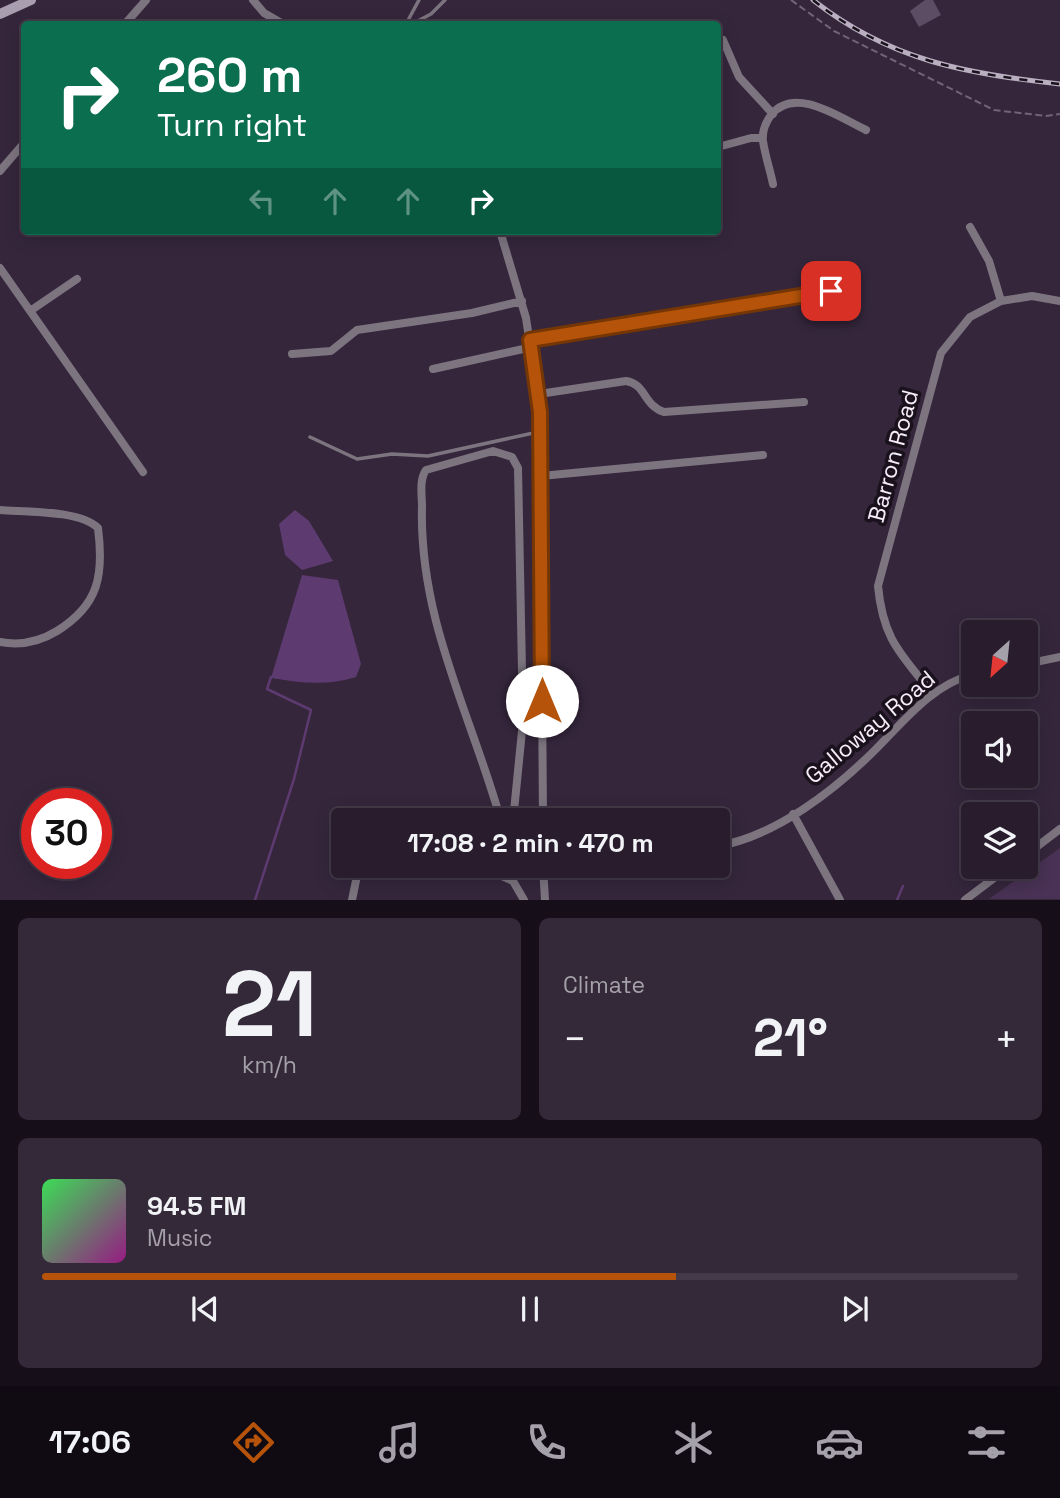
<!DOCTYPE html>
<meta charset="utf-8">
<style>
body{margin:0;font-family:"Space Grotesk",sans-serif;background:#342939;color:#f1f3f6;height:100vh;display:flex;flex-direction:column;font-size:26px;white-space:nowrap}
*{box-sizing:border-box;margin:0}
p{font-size:23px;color:#a5a1aa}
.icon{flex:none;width:38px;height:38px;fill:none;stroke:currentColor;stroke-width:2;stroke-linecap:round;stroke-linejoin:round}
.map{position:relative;height:900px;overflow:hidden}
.side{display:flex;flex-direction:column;gap:18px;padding:18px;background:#160f19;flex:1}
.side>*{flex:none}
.top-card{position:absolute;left:21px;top:21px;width:700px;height:214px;border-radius:7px;box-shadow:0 4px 18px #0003,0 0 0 2px #443a49;background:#0b6e4f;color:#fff;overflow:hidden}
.needle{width:46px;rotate:207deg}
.tools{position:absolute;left:961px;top:620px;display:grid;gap:14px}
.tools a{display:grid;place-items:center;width:77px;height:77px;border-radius:7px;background:#281c2d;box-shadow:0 4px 18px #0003,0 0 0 2px #443a49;font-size:35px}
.speed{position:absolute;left:21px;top:788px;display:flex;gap:14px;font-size:35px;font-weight:700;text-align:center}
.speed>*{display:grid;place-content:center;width:91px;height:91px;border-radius:50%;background:#281c2d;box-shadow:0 4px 18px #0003,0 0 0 2px #443a49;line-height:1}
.speed .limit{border:10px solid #d22;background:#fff;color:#111}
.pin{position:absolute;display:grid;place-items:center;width:60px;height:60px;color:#fff;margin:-30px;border-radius:14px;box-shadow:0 4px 10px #0006}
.me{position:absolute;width:77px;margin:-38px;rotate:0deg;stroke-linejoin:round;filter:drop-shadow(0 0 5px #0008)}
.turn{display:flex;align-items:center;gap:24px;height:147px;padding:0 21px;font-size:32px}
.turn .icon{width:91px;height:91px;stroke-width:2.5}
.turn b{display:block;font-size:49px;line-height:60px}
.lanes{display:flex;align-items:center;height:66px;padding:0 21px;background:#0003;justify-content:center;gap:35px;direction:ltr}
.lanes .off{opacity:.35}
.big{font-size:52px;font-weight:800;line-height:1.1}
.side .card{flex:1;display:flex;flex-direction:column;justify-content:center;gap:10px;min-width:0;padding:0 24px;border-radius:10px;background:#342939}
.side .dial{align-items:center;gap:0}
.dial b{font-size:91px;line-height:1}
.song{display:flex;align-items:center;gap:21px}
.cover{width:84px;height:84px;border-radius:10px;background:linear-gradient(135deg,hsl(130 70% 55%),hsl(310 70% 35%))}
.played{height:7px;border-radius:4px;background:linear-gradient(90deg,#b45309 65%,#443a49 65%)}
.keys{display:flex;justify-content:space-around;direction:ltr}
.heat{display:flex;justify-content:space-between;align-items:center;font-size:38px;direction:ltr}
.side .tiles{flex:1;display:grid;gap:18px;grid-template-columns:1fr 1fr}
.card:last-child{grid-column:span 2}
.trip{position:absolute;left:331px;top:808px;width:399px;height:70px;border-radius:7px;background:#281c2d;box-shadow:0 4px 18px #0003,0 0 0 2px #443a49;font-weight:800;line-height:70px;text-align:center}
.menu{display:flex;height:112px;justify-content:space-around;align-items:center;background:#100b12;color:#a5a1aa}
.menu .icon{width:49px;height:49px}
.menu .selected{color:#b45309}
.menu b{font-size:32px;color:#f1f3f6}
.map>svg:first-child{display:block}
</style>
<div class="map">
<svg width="1060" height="900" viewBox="0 0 1060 900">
<rect width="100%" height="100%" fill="#35263c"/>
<path fill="#493255" d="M1060,848V899H989Z"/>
<path fill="#5d3a6f" d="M295,510L309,521L333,561L302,570L285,555L279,524Z
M302,575L338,580L361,664L356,677C327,686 301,683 271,678Z"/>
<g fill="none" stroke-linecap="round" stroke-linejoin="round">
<path stroke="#5d3a6f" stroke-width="2.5" d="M255,900L294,779L311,710L267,689L271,677
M897,900L903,886"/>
</g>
<path fill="#5c4d65" d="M925,0H933L941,15L919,27L910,11Z"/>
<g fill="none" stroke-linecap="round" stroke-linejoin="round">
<path stroke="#726478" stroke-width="2" stroke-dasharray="7 3.5" stroke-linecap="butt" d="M791,0L834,31L994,110L1046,116L1060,114"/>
<path stroke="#7c7580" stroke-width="3.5" d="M406,24L419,0
M412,24L431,14L445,0
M310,437L357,459L392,454L428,456L538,432"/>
<path stroke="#7c7580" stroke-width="8" d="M253,0L264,13L283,24
M125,24L146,0
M723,40L739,77L773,114
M718,147L751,138H762
M0,171L24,143
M773,184C770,170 765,155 763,141C762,132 766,122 771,115C795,85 840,118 866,130
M970,227L989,261L1001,301
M500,231L526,318L540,412L543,821
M0,268L143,472
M30,311L77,279
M530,340L857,286
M292,354L331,351L357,330L472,313L522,301
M433,369L532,347
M539,394L626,381C646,384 643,405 664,412L804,402
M541,476L763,455
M0,510C25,512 80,510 98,528C104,575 99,605 57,631C39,642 21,646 0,642
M1026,664L1060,657
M932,693C900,653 883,639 878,586L941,353L970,317L1001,301L1032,296L1060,301
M793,814L840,900
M501,821C471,714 419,621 422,506C422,495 419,480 426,470L493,451L512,457L518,468L523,721L513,821
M718,846C776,836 835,790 876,749C906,719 931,686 973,674
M1026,855L1060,829
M479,866L513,881L524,900
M511,866L513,881
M543,866L545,900
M352,900L359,866
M965,900L1010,866"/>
<path stroke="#a99db0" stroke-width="10" d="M0,14L31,0"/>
<g stroke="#baafc0" stroke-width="5">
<path id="rail" d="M813,0C889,60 966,74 1060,84"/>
</g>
<use href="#rail" stroke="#19121c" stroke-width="2.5" stroke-dasharray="8" stroke-linecap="butt"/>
</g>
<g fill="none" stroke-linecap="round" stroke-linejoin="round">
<g stroke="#753606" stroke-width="18">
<path id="route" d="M542,701L540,412L530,340L831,291"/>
</g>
<use href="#route" stroke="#b45309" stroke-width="12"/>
</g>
<g text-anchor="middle" stroke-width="7" stroke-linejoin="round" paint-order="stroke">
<g font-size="23" fill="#f6ecfb" stroke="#19121c">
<text transform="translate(893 456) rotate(-75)" y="8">Barron Road</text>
<text transform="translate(870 727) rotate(-40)" y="8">Galloway Road</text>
</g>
</g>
</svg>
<div class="tools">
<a><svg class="needle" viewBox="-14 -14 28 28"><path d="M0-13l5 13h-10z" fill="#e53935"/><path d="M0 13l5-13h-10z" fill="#a5a1aa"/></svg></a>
<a><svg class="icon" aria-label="sound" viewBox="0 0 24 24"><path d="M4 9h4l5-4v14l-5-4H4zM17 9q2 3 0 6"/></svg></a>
<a><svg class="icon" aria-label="layers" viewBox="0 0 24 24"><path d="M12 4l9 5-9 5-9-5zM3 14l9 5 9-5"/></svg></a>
</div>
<div class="speed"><div class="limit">30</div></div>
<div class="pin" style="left:831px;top:291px;background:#d93025"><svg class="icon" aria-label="arrive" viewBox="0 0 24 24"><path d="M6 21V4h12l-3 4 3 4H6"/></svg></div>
<svg class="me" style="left:542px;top:701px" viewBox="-20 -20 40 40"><circle r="19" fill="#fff"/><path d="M0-13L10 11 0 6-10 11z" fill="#b45309"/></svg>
<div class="trip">17:08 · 2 min · 470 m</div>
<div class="top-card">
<div class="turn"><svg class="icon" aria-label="right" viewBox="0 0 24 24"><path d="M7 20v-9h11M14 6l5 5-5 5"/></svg><div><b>260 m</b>Turn right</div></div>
<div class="lanes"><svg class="icon off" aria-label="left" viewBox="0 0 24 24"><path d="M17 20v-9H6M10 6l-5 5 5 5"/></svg><svg class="icon off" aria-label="ahead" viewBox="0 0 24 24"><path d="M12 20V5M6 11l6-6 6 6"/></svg><svg class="icon off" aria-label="ahead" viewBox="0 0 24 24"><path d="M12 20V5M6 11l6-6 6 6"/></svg><svg class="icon" aria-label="right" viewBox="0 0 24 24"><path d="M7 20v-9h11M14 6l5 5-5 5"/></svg></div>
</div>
</div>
<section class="side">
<div class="tiles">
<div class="card dial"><b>21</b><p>km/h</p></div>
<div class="card"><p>Climate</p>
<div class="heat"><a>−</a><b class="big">21°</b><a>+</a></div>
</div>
<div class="card">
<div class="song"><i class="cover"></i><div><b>94.5 FM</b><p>Music</p></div></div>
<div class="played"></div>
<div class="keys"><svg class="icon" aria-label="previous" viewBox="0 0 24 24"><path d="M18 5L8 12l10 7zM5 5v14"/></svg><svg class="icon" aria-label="pause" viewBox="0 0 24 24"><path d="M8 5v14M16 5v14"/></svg><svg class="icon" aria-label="next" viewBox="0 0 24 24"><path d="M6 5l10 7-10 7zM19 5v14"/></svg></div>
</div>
</div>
</section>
<nav class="menu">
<b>17:06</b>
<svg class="icon selected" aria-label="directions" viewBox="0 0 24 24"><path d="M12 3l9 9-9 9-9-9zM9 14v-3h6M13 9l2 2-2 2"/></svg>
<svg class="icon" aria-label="music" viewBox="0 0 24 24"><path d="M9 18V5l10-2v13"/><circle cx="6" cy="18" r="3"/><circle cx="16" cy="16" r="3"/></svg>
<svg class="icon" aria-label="phone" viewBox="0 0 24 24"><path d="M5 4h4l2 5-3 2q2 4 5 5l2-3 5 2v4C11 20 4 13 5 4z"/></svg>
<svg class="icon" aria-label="climate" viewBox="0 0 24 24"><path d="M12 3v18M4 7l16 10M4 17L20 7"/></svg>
<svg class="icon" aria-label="car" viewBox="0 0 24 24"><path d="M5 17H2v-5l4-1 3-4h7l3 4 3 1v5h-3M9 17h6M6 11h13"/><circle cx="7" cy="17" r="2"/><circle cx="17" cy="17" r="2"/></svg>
<svg class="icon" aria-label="filters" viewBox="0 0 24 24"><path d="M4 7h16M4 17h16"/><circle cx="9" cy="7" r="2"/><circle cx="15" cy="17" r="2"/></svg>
</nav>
